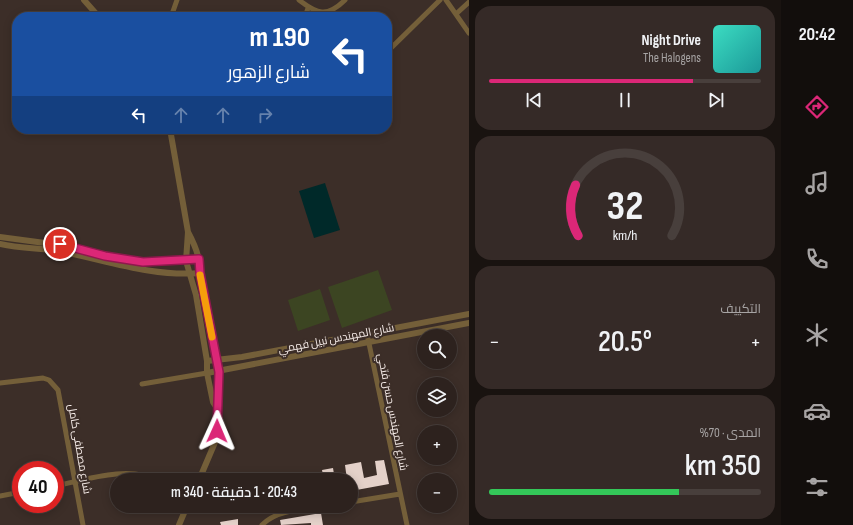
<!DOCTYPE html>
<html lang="ar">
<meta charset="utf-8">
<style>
body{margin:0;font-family:"Sofia Sans Condensed",Cairo,sans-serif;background:#352a27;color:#f1f3f6;direction:rtl;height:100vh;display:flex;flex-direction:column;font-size:15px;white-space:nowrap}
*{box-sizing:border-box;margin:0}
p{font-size:13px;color:#a7a4a4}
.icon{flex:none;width:22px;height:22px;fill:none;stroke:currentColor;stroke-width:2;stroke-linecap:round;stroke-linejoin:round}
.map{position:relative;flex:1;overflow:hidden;direction:ltr}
.panel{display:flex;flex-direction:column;gap:6px;padding:6px;background:#191310;width:312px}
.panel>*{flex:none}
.banner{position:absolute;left:12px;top:12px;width:380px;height:122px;border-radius:16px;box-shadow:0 2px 10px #0003,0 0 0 1px #483f3c;direction:rtl;background:#1a4fa0;color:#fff;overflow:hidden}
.fabs{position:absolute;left:417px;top:329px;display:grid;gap:8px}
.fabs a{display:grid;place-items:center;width:40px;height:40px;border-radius:50%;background:#2d221e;box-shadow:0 2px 10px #0003,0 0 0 1px #483f3c;font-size:20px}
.speed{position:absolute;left:12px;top:461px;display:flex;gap:8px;font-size:20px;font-weight:700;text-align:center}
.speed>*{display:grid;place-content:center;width:52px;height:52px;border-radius:50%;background:#2d221e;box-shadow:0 2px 10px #0003,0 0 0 1px #483f3c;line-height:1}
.speed .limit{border:6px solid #d22;background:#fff;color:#111}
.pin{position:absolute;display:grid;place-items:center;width:34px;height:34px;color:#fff;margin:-17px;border:2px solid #fff;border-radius:50%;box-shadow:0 1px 4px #0007}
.me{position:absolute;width:44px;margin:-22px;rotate:1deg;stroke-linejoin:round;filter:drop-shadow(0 0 3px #0008)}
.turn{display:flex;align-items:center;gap:14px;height:84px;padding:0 16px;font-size:18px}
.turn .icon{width:52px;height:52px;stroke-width:2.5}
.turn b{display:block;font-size:28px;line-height:34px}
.lanes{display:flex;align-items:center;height:38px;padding:0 16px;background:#0003;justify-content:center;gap:20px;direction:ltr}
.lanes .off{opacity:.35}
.big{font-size:30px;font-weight:600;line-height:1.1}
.panel .widget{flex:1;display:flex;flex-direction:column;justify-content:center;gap:6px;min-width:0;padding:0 14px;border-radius:16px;background:#352a27}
.panel .dial{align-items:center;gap:0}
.dial svg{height:104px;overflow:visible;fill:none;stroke:#483f3c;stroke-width:7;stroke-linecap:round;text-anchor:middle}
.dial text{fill:#f1f3f6;stroke:none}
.song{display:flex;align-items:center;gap:12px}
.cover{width:48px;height:48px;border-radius:6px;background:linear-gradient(135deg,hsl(170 70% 55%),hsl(180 70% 35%))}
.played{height:4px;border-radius:2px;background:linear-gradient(90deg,#db2777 75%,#483f3c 75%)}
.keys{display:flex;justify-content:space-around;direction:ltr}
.heat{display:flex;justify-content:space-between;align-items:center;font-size:22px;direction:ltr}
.charge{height:6px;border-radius:3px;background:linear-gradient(90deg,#34c759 70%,#483f3c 0)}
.trip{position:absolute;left:110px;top:473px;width:248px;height:40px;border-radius:20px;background:#2d221e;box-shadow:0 2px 10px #0003,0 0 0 1px #483f3c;font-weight:600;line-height:40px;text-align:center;direction:rtl}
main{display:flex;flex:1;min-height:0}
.menu{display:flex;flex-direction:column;width:72px;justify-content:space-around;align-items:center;background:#120e0c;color:#a7a4a4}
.menu .icon{width:28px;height:28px}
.menu .selected{color:#db2777}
.menu b{font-size:18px;color:#f1f3f6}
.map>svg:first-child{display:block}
</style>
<main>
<nav class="menu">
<b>20:42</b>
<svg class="icon selected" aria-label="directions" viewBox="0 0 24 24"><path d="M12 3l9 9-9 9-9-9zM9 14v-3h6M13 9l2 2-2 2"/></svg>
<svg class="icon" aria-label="music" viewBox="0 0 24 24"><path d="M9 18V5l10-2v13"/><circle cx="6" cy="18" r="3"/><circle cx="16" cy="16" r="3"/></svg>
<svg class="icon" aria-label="phone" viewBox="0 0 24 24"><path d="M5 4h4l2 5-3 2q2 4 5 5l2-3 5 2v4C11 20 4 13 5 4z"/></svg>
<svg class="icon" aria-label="climate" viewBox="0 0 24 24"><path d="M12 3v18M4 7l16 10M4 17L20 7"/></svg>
<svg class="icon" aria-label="car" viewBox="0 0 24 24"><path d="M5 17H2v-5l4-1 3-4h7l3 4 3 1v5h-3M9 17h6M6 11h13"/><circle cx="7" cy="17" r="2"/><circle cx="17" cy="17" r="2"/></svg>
<svg class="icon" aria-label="filters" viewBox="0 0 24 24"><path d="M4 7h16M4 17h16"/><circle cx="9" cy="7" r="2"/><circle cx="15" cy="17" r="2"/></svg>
</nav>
<section class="panel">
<div class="widget">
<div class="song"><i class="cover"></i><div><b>Night Drive</b><p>The Halogens</p></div></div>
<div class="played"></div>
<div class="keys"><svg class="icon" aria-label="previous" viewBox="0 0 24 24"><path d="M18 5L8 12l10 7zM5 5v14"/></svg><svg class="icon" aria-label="pause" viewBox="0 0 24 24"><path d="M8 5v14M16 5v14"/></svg><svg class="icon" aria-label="next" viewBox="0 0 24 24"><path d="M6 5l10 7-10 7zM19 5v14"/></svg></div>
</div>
<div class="widget dial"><svg viewBox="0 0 100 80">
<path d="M14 69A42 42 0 1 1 86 69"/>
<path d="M14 69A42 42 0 0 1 12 30" stroke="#db2777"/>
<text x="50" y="56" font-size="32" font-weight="700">32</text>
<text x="50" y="72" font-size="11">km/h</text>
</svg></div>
<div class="widget"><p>التكييف</p>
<div class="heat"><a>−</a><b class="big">20.5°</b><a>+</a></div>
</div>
<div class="widget"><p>المدى · 70%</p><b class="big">350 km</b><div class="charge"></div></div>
</section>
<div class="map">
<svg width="469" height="525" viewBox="0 0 469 525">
<rect width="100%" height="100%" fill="#3c2e28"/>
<path fill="#3c4522" d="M378,270L392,310L342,328L328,287Z
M320,289L330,320L298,331L288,300Z"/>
<path fill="#002929" d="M325,183L340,230L314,238L299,191Z"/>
<path fill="#e4d1c9" d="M384,460L389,484L351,491V480H347L345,465L361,462L364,478L377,475L375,461Z
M333,468L335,480H324L322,470Z
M321,513L323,525H311V523L281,525L280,520Z
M238,519V525H221L220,522Z"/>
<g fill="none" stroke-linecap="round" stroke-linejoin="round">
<path stroke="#745f39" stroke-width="5" d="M299,0C317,14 327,18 345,0
M446,0L469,33
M456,14L469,2
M171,17L177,0
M305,17L308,8
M387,52L440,0
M367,334L407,525
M0,383L43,378L49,380L58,390L83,525
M142,384L207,373
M55,486C85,480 128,465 157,480
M0,496L21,492
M351,502L400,494
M262,525C277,509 305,510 327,506"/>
<path stroke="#745f39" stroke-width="6" d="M84,0L99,17
M170,129L188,232L186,261L196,295L207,361V373L213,402L217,408
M188,232C195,245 201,259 200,273L219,372V402L216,440L199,480
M0,237L60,245L105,256L143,262L199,259
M0,244C21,249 43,248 64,252C108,261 154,277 200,273
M207,361L242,357L469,314
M207,373L469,323
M179,525L187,506"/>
</g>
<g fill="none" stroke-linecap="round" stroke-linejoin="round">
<g stroke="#8e194d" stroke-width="10">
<path id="route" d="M60,244L105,256L143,262L199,259L200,273L219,372L217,431"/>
</g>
<use href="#route" stroke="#db2777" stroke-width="7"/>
<path stroke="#f59e0b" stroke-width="7" d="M200,275L212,337"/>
</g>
<g text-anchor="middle" stroke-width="4" stroke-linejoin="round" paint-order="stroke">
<g font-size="11" fill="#f6ece8" stroke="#3c2e28">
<text transform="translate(336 338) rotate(-11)" y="4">شارع المهندس نبيل فهمي</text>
<text transform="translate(393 412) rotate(79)" y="4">شارع المهندس حسن فتحي</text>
<text transform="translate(80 449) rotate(80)" y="4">شارع مصطفى كامل</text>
</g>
</g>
</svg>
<div class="fabs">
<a><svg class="icon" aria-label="search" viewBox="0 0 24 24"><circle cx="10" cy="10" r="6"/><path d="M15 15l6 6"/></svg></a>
<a><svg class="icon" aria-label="layers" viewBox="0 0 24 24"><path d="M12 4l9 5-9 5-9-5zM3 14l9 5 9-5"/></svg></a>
<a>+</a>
<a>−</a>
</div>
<div class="speed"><div class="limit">40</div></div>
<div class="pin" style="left:60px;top:244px;background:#d93025"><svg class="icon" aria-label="arrive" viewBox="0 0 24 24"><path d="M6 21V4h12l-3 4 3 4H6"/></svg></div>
<svg class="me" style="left:217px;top:431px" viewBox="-20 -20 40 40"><path d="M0-17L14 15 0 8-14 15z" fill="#db2777" stroke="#fff" stroke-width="4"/></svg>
<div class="trip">20:43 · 1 دقيقة · 340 m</div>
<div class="banner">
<div class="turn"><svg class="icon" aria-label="left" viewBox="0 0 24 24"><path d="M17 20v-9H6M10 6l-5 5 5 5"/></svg><div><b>190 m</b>شارع الزهور</div></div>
<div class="lanes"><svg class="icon" aria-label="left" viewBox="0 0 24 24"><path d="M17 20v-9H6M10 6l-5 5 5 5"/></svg><svg class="icon off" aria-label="ahead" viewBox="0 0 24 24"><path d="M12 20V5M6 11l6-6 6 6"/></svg><svg class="icon off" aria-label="ahead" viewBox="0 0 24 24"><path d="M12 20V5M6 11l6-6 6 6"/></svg><svg class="icon off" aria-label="right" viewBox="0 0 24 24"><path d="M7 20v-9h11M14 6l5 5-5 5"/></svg></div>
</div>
</div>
</main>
